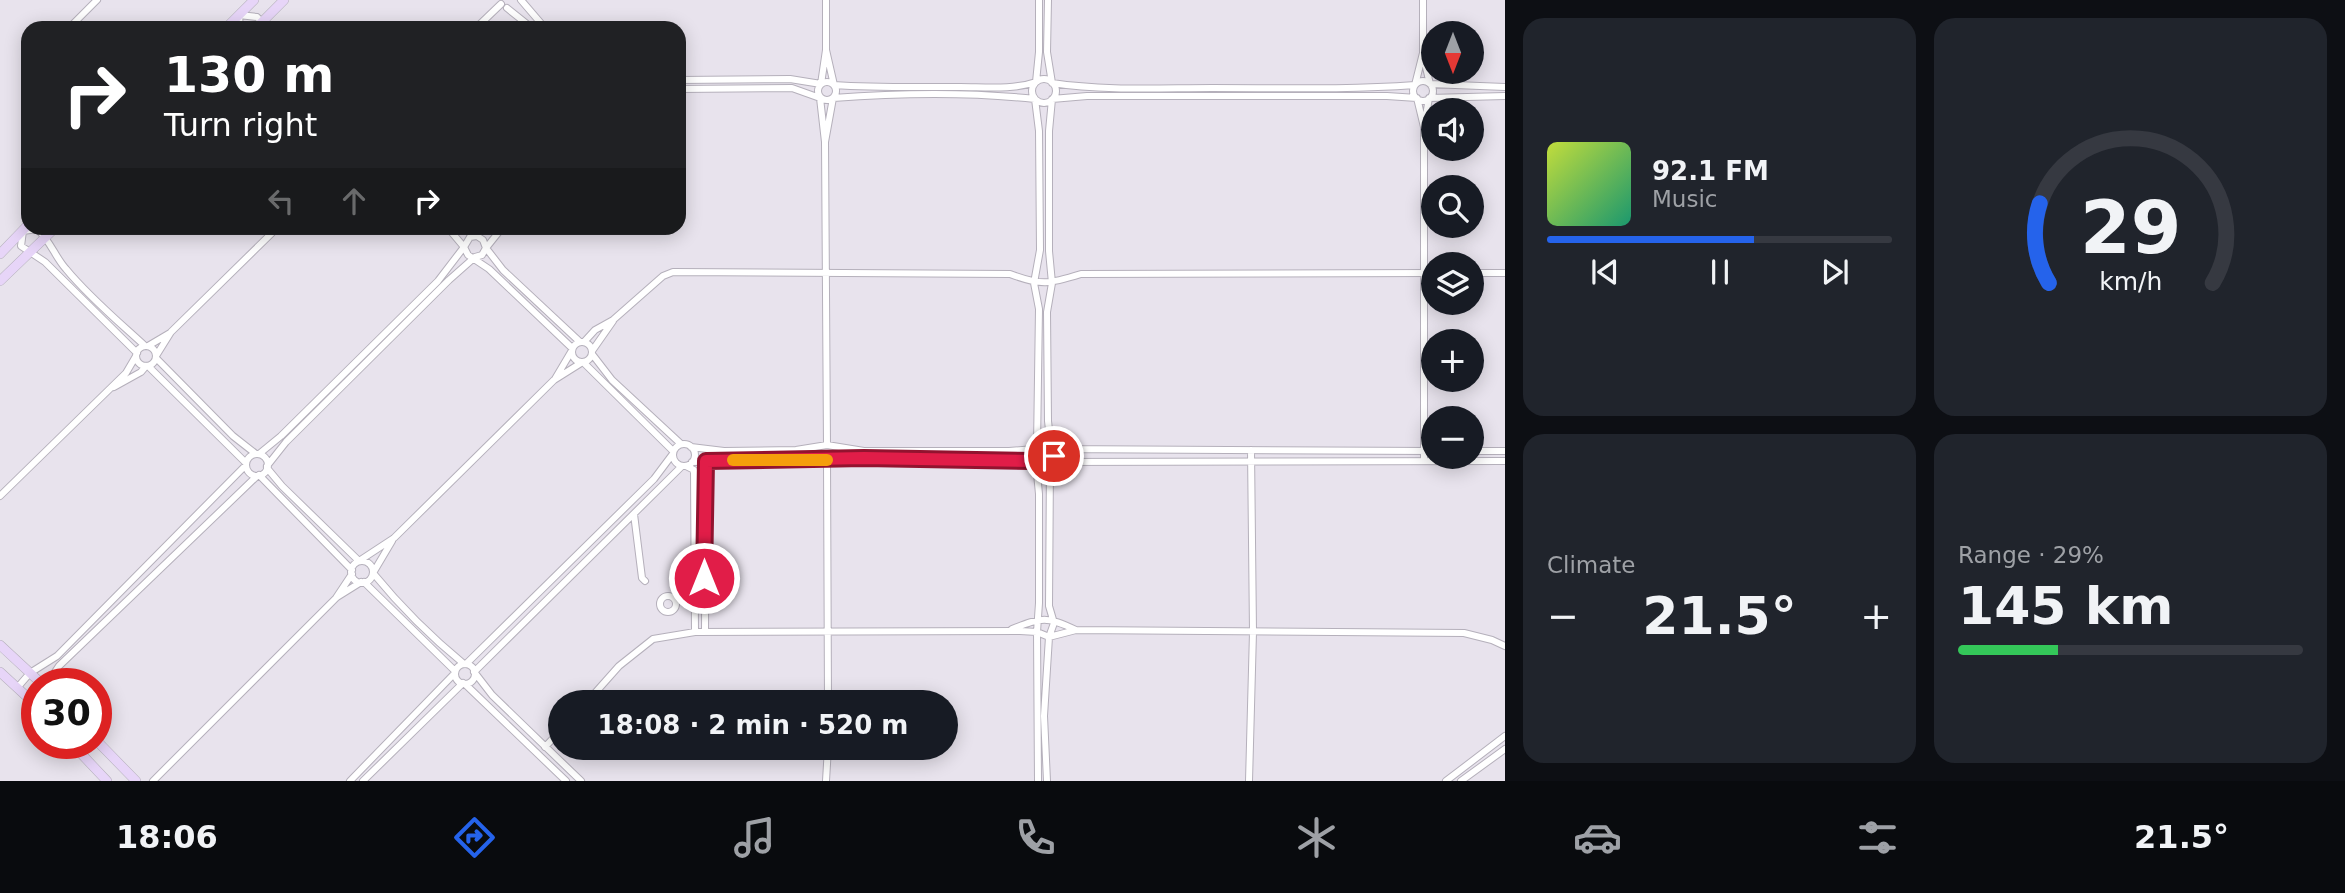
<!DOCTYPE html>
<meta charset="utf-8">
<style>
body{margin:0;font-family:"DejaVu Sans",sans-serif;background:#20242c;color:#f1f3f6;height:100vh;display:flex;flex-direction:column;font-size:26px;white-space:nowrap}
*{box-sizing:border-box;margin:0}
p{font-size:23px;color:#9ea1a6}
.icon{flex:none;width:38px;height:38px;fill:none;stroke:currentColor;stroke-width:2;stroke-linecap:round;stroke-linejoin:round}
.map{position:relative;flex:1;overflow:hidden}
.details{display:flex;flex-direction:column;gap:18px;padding:18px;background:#0d0f14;width:840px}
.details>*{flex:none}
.banner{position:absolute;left:21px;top:21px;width:665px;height:214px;border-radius:21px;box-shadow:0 4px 18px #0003;background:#202124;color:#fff;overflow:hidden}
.needle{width:46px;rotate:180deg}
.tools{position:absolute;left:1421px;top:21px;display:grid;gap:14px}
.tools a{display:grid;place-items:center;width:63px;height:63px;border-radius:50%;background:#171b24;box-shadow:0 4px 18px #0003;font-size:35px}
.speed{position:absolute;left:21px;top:668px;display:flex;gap:14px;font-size:35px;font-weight:700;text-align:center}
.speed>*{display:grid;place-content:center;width:91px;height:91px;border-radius:50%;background:#171b24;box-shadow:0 4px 18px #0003;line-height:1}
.speed .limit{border:10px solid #d22;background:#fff;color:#111}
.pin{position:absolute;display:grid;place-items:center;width:60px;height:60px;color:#fff;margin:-30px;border:4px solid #fff;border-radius:50%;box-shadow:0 2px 7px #0007}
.me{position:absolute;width:77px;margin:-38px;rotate:0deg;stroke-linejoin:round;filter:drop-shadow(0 0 5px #0008)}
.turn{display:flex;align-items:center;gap:24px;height:147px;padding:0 28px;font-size:32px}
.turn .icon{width:91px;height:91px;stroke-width:2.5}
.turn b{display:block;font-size:49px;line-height:60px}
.lanes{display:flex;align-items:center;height:66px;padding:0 28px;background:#0003;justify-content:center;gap:35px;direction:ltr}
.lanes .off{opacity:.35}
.big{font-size:52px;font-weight:800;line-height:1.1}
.details .tile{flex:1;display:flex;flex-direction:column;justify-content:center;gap:10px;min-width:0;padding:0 24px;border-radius:21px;background:#20242c}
.details .dial{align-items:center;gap:0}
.dial svg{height:182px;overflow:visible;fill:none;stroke:#363941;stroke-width:7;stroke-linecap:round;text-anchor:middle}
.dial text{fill:#f1f3f6;stroke:none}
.song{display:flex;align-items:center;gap:21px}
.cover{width:84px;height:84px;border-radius:10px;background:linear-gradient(135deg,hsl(70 70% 55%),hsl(160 70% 35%))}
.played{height:7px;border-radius:4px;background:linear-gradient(90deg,#2563eb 60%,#363941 60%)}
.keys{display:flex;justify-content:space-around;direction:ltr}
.heat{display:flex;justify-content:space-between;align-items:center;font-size:38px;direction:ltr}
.charge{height:10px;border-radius:5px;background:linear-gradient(90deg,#34c759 29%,#363941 0)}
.details .tiles{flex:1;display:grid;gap:18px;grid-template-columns:repeat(2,1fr)}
.trip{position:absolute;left:548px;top:690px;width:410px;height:70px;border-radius:35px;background:#171b24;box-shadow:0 4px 18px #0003;font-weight:800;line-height:70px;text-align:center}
.tab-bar{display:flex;height:112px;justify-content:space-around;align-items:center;background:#090b0e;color:#9ea1a6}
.tab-bar .icon{width:49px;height:49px}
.tab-bar .on{color:#2563eb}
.tab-bar b{font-size:32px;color:#f1f3f6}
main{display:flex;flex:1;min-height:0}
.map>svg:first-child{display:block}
</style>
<main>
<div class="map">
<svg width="1505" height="781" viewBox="0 0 1505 781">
<rect width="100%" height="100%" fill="#e8e3ed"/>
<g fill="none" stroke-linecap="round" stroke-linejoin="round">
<g stroke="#b5b0bb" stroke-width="8">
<path id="street" d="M521,0L545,28
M1048,0L1047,52L1052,83C1105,91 1159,88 1212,88C1280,88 1347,90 1415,85L1423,53V0
M507,8L532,28
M69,28L97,0
M240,28L239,15L257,17L268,28
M476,28L501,4
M826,50L834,85C876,88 918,87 960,87C985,87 1013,90 1036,82L1039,52V0
M1423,55L1430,84L1505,87
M1032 91a12 12 0 1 1 24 0a12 12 0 1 1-24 0Z
M679,80L790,79L821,84L826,50V0
M1413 91a10 10 0 1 1 20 0a10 10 0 1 1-20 0Z
M818 91a9 9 0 1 1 18 0a9 9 0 1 1-18 0Z
M679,89L792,88L820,98L825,142L827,445
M825,142L833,98C900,93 969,92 1035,99L1039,131L1040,250L1034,283L1039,309L1037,446
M464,228L473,236L485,228
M502,228L486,248L503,270L580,342
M1472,273H1505
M572 352a10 10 0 1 1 20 0a10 10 0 1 1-20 0Z
M584,342L595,330L613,320L663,276L673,272L1010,274C1042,286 1049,284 1081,274L1433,273
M148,346L170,333
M136 356a10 10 0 1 1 20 0a10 10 0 1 1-20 0Z
M592,351L613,321
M137,353L45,262L21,246L23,231L37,229C50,240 55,257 66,269C89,297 119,322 145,346
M592,354L612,380L681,444
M156,356L171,332L277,228
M156,358L233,436L256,454
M584,363L673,451
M148,366L246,463
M555,379L571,352
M114,387L141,372L146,366
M673 455a11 11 0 1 1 22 0a11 11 0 1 1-22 0Z
M691,447L724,451L796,450L827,445L864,451H1009L1035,449
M1051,447L1048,421L1047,312L1052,283L1049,251V131L1052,99L1087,96H1387L1417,98L1424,127
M1053,449L1433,451
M1472,451H1505
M259,454L281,436L438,281L464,247L448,228
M246 465a11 11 0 1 1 22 0a11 11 0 1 1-22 0Z
M827,460L828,702
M1424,461V127L1429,98L1505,96
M692,462L864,458L1034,461
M1052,462L1505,461
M1036,463L1047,465L1052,462L1054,456L1051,447L1040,445L1033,453L1036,463L1039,494V603L1037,632L1038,781
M267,466L286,442L449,280L475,257L482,255L486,248L483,240L477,236L470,237L464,247L468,255L489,269L572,348
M686,466L694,470L695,632
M267,468L282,486L359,561L394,538L554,380L581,363
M259,475L352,570
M0,496L126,373L136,356
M634,514L642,578L645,581
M392,541L373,573C400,606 431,637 464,664
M351 572a11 11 0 1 1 22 0a11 11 0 1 1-22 0Z
M364,582L455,671
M660 604a8 8 0 1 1 16 0a8 8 0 1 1-16 0Z
M337,597L361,582
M1012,629C1043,617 1046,616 1076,630
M705,632L706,461
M466,664L654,479L672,455
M455 674a10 10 0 1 1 20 0a10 10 0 1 1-20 0Z
M474,672L682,466
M475,673L492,695L581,781
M47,684L59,666L257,476
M465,684L566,781
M17,688L30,673L57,656L246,465
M587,702L619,666L653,639L695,632L1020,631L1037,632L1049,637L1076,630L1464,633L1492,640L1505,646
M545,747L560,731
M153,781L336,598L352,574
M350,781L455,673
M363,781L463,683
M826,781L828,747
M1047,781L1044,716L1049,637L1054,623L1049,606L1050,464
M1249,781L1253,632L1251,450
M1446,781L1505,736
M1461,781L1505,749"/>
</g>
<g stroke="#b5b0bb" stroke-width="10">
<path id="secondary" d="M226,28L254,0
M256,28L284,0
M0,254L28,225
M0,281L55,228
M0,645L42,684
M0,672L37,706
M96,740L136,781
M72,744L107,781"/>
</g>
<use href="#street" stroke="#fff" stroke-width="6"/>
<use href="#secondary" stroke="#e7d5f8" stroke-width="9"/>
</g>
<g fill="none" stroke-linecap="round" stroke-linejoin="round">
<g stroke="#92132f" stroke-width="18">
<path id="route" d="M704,578L706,461L864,458L1034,461L1042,466L1050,464L1054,456"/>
</g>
<use href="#route" stroke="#e11d48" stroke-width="12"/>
<path stroke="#f59e0b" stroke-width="12" d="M733,460H827"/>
</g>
</svg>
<div class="tools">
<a><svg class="needle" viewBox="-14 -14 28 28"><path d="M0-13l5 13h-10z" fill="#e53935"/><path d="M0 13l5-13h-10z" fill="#9ea1a6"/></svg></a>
<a><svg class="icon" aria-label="sound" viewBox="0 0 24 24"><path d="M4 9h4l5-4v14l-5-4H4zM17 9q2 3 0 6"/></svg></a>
<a><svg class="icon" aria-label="search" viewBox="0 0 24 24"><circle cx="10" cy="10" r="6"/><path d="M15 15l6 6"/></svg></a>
<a><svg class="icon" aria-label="layers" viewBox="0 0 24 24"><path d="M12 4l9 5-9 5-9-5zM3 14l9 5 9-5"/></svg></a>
<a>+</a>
<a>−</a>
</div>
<div class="speed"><div class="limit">30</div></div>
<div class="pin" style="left:1054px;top:456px;background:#d93025"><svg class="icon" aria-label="arrive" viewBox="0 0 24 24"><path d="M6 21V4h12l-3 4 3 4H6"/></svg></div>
<svg class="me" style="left:704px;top:578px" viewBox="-20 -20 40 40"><circle r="17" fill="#e11d48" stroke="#fff" stroke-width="3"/><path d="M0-11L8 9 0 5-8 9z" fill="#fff"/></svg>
<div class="trip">18:08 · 2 min · 520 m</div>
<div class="banner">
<div class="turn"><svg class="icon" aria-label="right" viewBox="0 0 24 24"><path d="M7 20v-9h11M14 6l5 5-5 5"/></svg><div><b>130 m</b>Turn right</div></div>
<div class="lanes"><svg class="icon off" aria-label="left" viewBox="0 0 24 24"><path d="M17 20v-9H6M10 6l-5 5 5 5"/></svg><svg class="icon off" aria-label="ahead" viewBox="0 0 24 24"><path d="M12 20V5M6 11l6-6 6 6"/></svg><svg class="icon" aria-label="right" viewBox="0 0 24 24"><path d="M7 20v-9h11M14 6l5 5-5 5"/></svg></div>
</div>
</div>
<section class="details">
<div class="tiles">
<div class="tile">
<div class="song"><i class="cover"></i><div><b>92.1 FM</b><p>Music</p></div></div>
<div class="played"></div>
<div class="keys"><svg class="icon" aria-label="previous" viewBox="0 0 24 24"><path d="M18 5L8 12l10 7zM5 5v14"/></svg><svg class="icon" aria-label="pause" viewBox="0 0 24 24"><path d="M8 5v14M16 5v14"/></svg><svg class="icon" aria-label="next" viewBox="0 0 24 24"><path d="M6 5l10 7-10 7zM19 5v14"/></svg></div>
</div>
<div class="tile dial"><svg viewBox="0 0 100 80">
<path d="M14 69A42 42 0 1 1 86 69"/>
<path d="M14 69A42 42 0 0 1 10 34" stroke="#2563eb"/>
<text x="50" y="56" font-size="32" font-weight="700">29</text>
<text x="50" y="72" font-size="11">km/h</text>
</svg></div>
<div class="tile"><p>Climate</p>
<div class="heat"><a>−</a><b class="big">21.5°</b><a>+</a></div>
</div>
<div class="tile"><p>Range · 29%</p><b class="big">145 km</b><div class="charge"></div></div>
</div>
</section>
</main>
<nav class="tab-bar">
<b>18:06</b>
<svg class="icon on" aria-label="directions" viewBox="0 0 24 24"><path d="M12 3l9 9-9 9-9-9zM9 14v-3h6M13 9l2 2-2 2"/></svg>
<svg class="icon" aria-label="music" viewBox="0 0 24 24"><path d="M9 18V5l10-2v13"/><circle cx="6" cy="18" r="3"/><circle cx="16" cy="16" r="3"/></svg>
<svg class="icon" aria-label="phone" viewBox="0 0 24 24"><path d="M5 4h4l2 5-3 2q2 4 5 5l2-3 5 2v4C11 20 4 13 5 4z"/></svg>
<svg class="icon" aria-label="climate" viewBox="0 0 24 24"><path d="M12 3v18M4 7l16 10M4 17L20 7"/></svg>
<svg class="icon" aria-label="car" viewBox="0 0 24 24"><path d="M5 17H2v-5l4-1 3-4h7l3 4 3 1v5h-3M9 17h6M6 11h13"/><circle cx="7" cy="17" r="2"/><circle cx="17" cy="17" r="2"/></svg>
<svg class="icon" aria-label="filters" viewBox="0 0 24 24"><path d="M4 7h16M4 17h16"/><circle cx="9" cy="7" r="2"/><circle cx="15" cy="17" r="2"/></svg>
<b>21.5°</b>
</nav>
